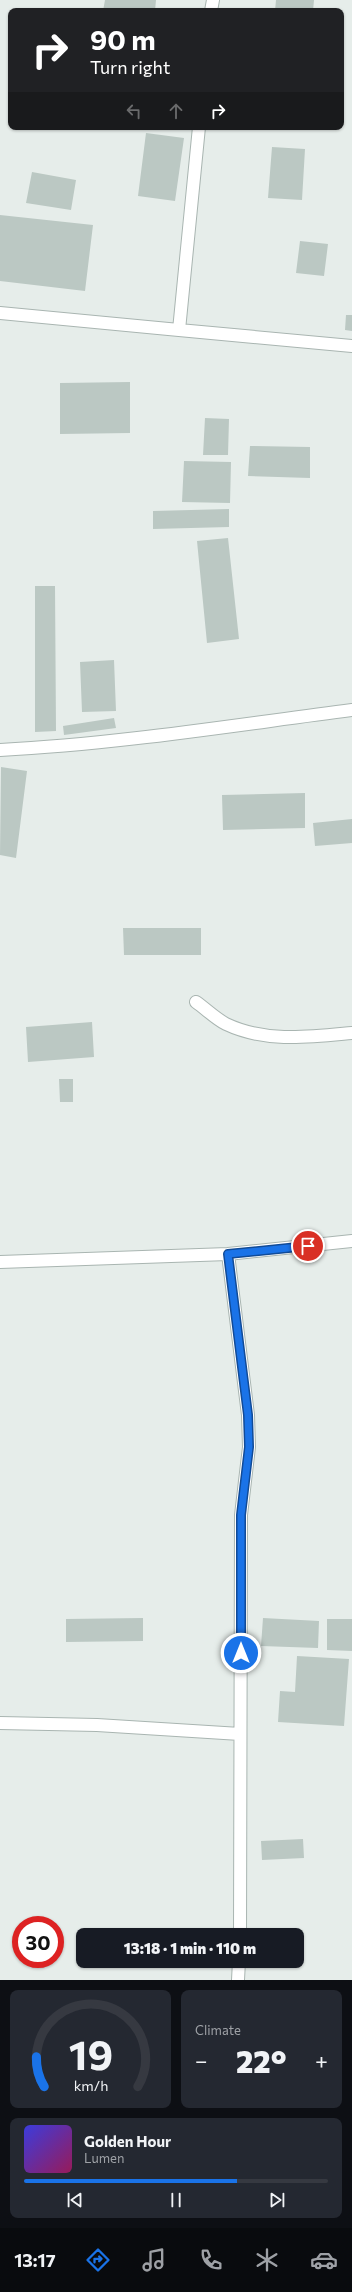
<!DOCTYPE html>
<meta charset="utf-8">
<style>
body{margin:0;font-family:Commissioner,sans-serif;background:#242831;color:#f1f3f6;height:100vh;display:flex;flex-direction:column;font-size:15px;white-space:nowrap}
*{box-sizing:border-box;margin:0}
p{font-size:13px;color:#9ea1a6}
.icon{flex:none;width:22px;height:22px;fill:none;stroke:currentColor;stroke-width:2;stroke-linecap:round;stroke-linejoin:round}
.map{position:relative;height:1980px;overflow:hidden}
.side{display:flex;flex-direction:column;gap:10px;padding:10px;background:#0d0f14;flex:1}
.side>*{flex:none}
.guide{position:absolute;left:8px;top:8px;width:336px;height:122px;border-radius:8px;box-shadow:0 1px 3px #0004;background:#202124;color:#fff;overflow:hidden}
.speed{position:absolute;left:12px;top:1916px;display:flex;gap:8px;font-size:20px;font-weight:700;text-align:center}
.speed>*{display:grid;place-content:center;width:52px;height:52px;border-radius:50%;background:#171b24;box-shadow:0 1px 3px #0004;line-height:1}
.speed .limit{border:6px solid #d22;background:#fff;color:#111}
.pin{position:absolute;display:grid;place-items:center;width:34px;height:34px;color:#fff;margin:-17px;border:2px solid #fff;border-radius:50%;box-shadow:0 1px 4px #0007}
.me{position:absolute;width:44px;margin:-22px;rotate:0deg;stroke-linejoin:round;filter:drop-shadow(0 0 3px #0008)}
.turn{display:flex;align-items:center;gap:14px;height:84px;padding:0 16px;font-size:18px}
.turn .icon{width:52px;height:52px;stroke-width:2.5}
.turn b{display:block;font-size:28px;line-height:34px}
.lanes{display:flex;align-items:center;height:38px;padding:0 16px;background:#0003;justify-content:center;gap:20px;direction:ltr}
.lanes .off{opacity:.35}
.big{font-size:30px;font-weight:800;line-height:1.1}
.side .widget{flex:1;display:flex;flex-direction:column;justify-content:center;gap:6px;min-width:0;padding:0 14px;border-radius:8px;background:#242831}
.side .dial{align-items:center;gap:0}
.dial svg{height:104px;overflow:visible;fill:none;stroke:#363941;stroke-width:7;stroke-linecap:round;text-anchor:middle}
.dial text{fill:#f1f3f6;stroke:none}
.song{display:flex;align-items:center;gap:12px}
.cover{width:48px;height:48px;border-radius:6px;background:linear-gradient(135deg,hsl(240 70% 55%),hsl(330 70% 35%))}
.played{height:4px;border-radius:2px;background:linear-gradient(90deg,#1a73e8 70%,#363941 70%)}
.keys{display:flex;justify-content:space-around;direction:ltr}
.heat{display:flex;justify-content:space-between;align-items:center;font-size:22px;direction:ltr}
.side .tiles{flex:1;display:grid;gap:10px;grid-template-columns:1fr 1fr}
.widget:last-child{grid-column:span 2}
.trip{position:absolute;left:76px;top:1928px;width:228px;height:40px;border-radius:8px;background:#171b24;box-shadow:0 1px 3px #0004;font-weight:800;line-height:40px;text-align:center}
.dock{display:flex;height:64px;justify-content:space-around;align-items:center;background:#090b0e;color:#9ea1a6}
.dock .icon{width:28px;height:28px}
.dock .active{color:#1a73e8}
.dock b{font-size:18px;color:#f1f3f6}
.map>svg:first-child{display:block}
</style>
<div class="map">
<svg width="352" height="1980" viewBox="0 0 352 1980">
<rect width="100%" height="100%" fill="#e6edea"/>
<path fill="#bbc8c3" d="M105,0H156L155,11H103Z
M276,0H314L313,11H275Z
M146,133L184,138L175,201L138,196Z
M272,147L305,149L302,200L268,198Z
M32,172L76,180L71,210L26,203Z
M0,215L93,225L85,291L0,281Z
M300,241L328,244L324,276L296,273Z
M346,315H352V331L345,330Z
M130,382V433L60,434V383Z
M205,418L229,419L228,455H203Z
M250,446L310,447V478L248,476Z
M184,461L231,462L230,503L182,502Z
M229,509V527L153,529V511Z
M228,538L239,639L207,643L197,541Z
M35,586H55L56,731L35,732Z
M114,660L116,711L82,712L80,662Z
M114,718L116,728L64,735L63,726Z
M1,767L27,771L16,858L0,855Z
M305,793V828L223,830L222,795Z
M352,819V843L315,846L313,823Z
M123,928H201V955H124Z
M92,1022L94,1057L28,1062L26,1027Z
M59,1079H73V1102H60Z
M143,1618V1641L66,1642V1619Z
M263,1618L319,1621L318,1648L261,1646Z
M327,1619H352V1651L327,1650Z
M297,1656L349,1659L344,1726L278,1722L280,1691L295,1692Z
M303,1839L304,1858L262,1860L261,1841Z"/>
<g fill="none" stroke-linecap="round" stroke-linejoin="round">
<g stroke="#a9b5b1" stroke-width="14">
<path id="street" d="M211,11L213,0
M199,127L179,330L352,346
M0,313L179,330
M0,750C118,744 235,725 352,710
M196,1002C206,1009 216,1019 226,1024C266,1043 310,1037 352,1033
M228,1254L248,1415L249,1447L241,1515L240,1935
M0,1262L228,1254L352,1241
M0,1723L97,1725L240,1734
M238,1980L239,1961"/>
</g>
<use href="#street" stroke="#fff" stroke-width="12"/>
</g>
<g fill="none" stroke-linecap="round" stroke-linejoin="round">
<g stroke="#114b97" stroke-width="10">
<path id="route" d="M241,1653V1515L249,1447L248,1415L228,1254L308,1246"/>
</g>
<use href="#route" stroke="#1a73e8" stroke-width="7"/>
</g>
</svg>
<div class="speed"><div class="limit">30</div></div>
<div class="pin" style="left:308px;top:1246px;background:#d93025"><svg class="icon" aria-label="arrive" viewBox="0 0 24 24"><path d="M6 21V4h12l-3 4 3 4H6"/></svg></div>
<svg class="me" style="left:241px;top:1653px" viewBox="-20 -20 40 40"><circle r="17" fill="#1a73e8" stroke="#fff" stroke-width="3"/><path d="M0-11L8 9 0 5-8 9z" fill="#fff"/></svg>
<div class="trip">13:18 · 1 min · 110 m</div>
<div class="guide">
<div class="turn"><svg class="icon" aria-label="right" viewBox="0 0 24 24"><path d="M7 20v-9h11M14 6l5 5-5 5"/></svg><div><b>90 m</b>Turn right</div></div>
<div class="lanes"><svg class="icon off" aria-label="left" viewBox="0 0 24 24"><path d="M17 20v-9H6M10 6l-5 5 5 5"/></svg><svg class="icon off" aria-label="ahead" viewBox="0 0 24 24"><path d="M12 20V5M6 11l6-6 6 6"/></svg><svg class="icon" aria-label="right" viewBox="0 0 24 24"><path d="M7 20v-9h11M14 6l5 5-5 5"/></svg></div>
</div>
</div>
<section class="side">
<div class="tiles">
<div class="widget dial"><svg viewBox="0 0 100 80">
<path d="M14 69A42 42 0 1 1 86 69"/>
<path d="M14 69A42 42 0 0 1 8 46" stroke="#1a73e8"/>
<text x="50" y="56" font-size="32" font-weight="700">19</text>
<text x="50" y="72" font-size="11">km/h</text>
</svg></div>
<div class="widget"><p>Climate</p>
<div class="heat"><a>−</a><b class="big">22°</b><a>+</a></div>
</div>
<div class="widget">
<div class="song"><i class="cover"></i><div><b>Golden Hour</b><p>Lumen</p></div></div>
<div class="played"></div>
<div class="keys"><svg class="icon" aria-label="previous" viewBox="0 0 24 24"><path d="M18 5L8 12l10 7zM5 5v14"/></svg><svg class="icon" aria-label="pause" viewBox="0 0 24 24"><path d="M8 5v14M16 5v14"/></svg><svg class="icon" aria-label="next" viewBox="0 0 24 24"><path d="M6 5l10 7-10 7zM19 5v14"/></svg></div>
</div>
</div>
</section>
<nav class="dock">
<b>13:17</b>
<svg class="icon active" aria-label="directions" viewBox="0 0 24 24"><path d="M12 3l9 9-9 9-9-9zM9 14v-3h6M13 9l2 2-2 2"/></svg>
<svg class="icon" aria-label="music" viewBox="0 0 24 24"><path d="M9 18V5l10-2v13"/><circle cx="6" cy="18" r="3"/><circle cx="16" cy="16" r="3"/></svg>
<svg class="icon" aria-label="phone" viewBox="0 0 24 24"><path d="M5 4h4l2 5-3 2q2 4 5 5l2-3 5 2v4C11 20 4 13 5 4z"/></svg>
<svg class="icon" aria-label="climate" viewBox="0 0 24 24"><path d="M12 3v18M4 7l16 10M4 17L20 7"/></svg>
<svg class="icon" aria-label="car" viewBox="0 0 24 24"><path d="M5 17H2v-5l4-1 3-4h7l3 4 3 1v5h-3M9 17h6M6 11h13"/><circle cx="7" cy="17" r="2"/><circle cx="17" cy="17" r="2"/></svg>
</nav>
